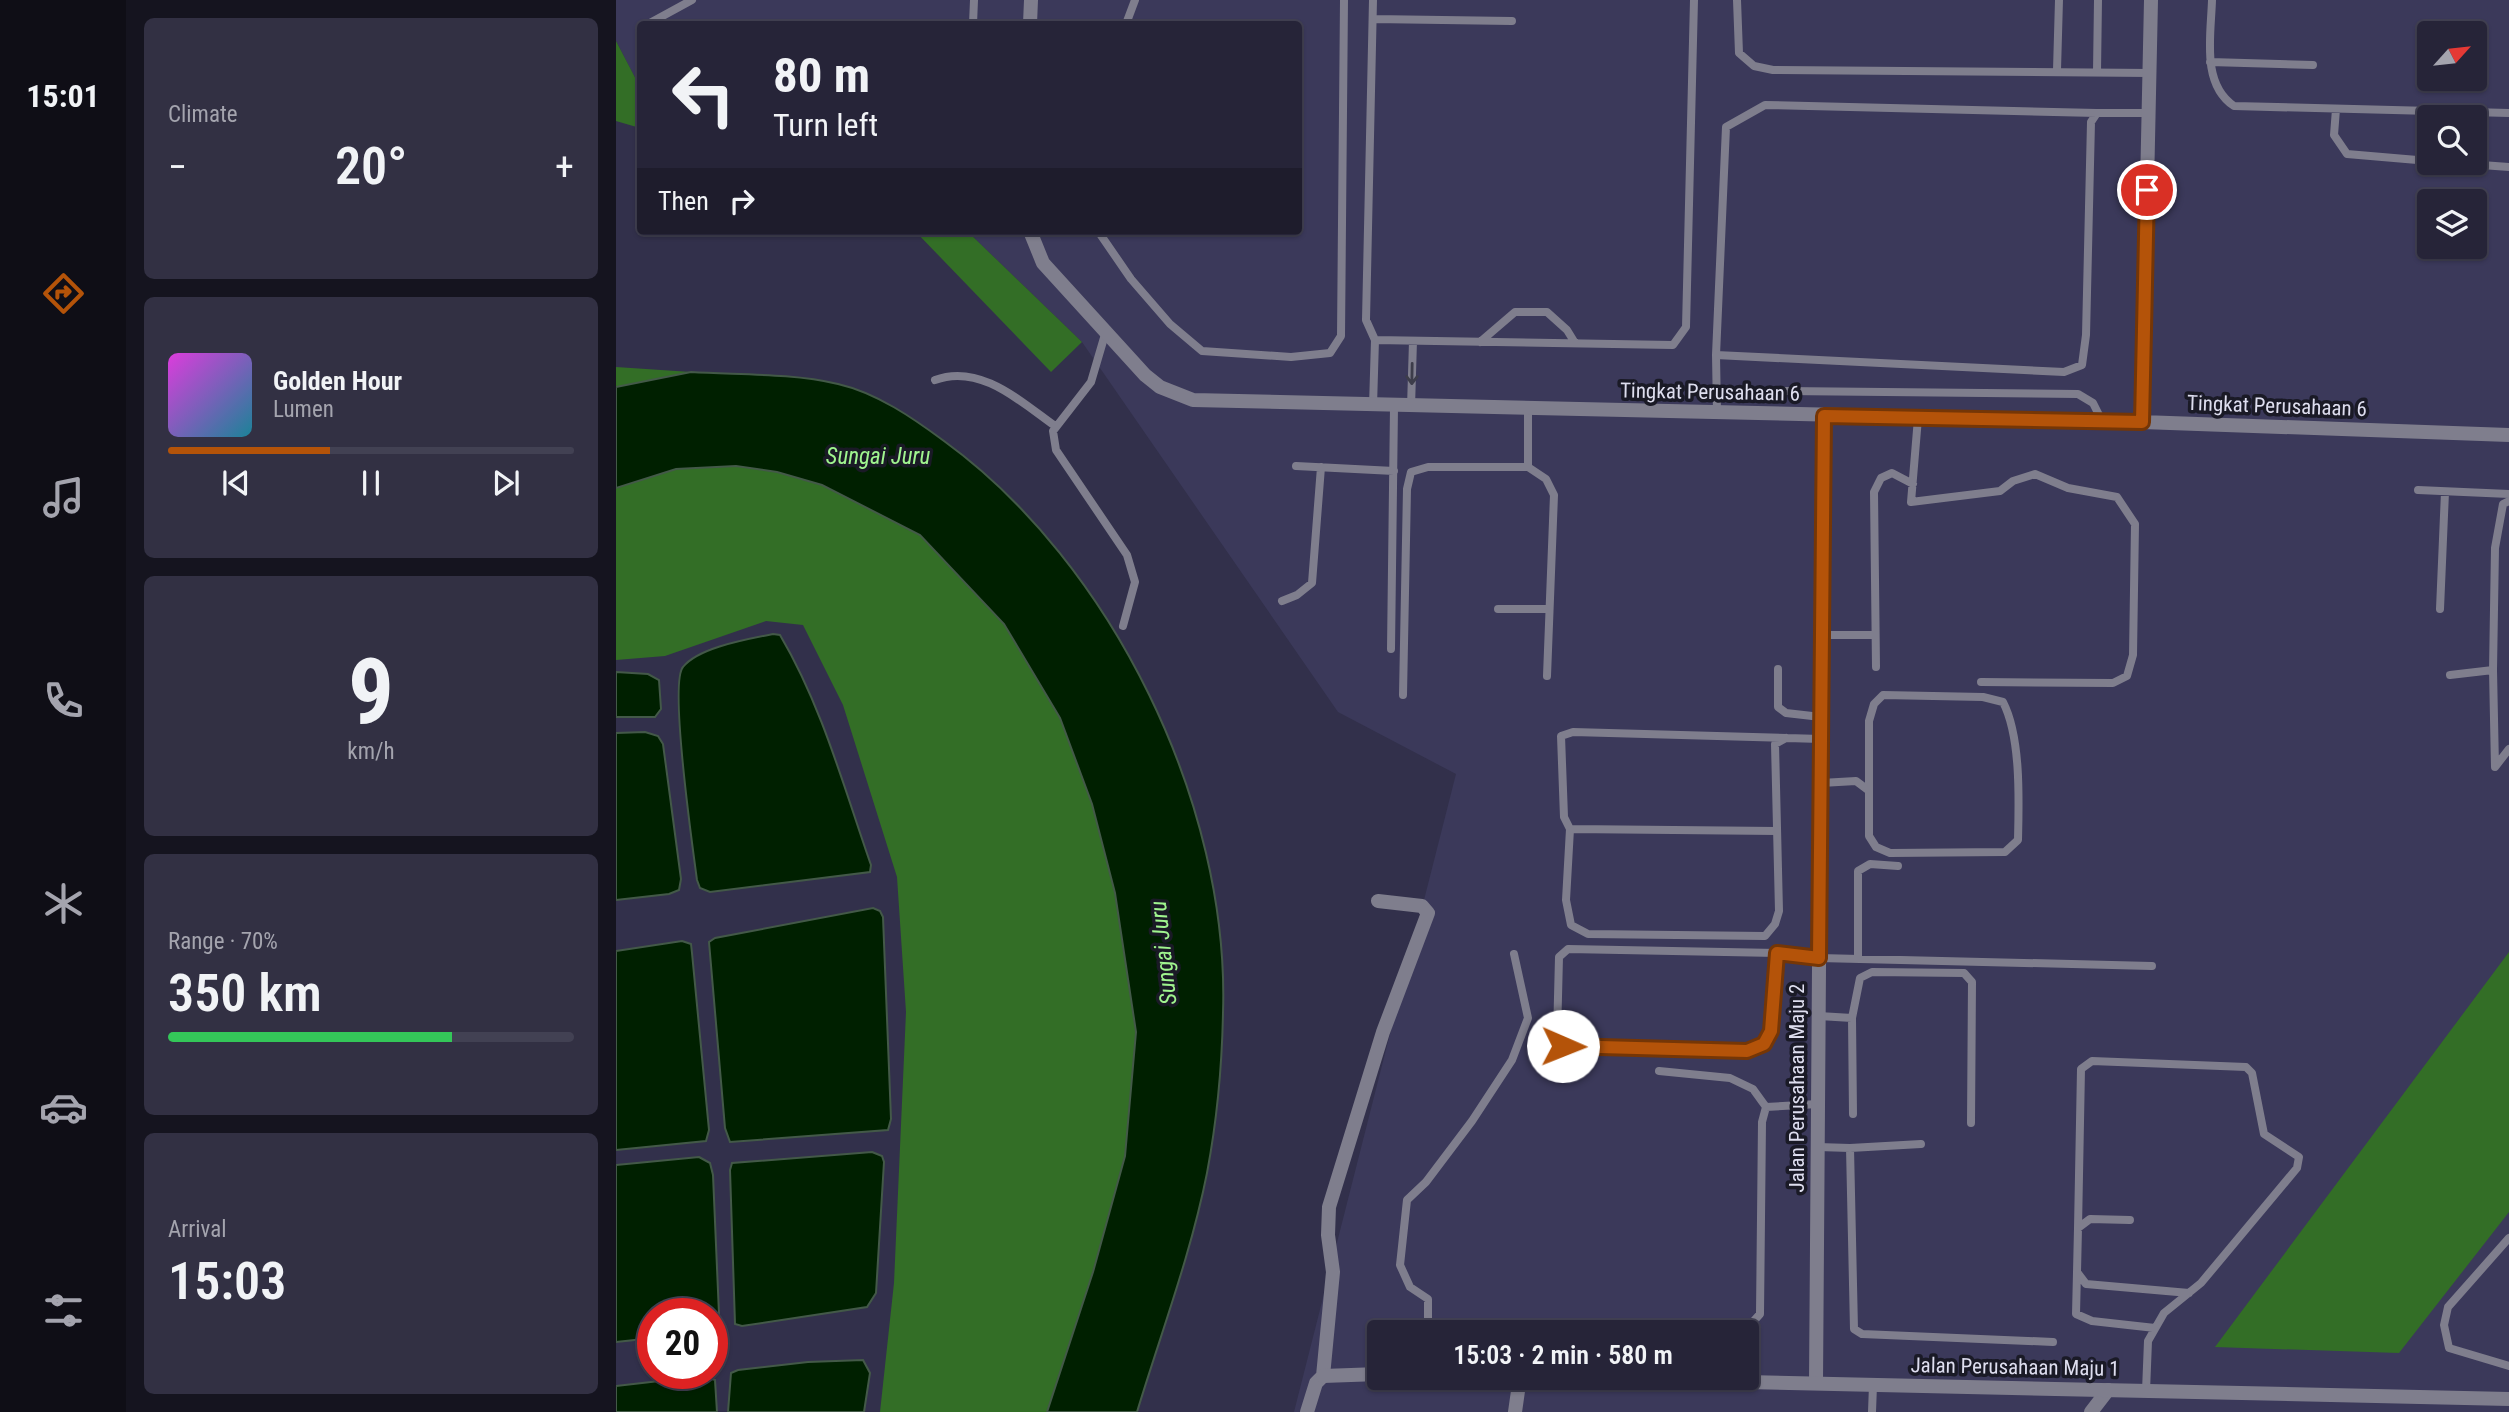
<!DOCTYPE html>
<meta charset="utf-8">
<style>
body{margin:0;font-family:"Roboto Condensed",sans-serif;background:#323043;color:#f1f3f6;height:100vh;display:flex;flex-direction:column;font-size:26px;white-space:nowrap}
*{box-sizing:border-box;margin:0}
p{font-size:23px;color:#a4a4ae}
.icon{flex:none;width:38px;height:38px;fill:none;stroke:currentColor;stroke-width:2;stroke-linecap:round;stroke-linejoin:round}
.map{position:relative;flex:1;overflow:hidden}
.details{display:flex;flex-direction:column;gap:18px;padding:18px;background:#15141f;width:490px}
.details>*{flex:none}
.hud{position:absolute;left:21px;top:21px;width:665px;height:214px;border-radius:7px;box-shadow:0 2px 5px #0004,0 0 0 2px #424153;background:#262438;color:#f1f3f6;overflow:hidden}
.needle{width:46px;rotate:63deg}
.fabs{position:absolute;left:1801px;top:21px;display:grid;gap:14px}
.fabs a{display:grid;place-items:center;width:70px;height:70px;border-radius:7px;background:#262438;box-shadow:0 2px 5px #0004,0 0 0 2px #424153;font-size:35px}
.speed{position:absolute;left:21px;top:1298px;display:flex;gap:14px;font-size:35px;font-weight:700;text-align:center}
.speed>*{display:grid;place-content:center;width:91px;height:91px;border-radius:50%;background:#262438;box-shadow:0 2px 5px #0004,0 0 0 2px #424153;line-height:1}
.speed .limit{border:10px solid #d22;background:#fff;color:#111}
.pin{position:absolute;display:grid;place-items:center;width:60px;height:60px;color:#fff;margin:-30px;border:4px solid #fff;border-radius:50%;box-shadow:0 2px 7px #0007}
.me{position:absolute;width:77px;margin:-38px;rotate:91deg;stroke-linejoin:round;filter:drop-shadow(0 0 5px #0008)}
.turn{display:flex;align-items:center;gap:24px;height:147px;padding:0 21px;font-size:32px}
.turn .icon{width:91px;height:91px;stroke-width:2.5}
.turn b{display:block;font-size:49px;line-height:60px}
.then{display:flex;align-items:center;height:66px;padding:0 21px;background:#0003;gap:14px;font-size:26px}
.big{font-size:52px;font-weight:600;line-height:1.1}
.details .tile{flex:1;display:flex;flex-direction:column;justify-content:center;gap:10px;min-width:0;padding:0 24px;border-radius:10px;background:#323043}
.details .dial{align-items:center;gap:0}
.dial b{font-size:91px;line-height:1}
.song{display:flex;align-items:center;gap:21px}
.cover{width:84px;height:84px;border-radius:10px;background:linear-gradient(135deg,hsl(300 70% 55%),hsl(190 70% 35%))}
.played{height:7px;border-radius:4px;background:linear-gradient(90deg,#b45309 40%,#424153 40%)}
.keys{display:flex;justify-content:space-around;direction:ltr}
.heat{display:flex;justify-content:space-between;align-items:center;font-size:38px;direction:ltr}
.charge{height:10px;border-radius:5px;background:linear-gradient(90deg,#34c759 70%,#424153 0)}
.trip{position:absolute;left:751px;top:1320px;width:392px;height:70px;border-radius:7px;background:#262438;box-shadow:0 2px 5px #0004,0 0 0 2px #424153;font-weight:600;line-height:70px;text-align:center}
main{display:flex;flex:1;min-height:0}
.tabs{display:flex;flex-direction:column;width:126px;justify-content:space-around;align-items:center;background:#0f0e16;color:#a4a4ae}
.tabs .icon{width:49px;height:49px}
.tabs .current{color:#b45309}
.tabs b{font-size:32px;color:#f1f3f6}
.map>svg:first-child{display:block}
</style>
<main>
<nav class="tabs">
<b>15:01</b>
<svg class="icon current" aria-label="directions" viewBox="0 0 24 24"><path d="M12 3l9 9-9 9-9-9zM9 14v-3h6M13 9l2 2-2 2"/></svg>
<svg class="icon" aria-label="music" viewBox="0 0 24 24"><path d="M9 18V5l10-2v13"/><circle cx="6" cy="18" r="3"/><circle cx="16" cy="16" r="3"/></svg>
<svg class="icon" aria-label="phone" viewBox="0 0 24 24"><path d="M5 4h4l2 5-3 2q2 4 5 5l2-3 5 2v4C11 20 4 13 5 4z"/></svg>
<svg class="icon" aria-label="climate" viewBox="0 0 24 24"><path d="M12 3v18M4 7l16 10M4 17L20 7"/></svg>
<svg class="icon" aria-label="car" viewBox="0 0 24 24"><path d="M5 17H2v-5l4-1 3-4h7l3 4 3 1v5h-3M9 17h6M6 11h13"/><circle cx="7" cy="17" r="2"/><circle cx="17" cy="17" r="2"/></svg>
<svg class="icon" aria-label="filters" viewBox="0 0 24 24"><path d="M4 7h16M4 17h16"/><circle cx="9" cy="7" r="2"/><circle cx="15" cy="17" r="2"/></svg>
</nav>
<section class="details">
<div class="tile"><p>Climate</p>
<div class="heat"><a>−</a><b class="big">20°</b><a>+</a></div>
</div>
<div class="tile">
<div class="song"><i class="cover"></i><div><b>Golden Hour</b><p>Lumen</p></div></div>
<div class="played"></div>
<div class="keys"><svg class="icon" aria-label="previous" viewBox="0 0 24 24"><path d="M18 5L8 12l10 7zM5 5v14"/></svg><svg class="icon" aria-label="pause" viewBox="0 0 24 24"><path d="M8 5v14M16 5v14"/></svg><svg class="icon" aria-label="next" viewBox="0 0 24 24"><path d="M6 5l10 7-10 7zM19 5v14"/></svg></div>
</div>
<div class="tile dial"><b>9</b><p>km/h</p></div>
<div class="tile"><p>Range · 70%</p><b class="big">350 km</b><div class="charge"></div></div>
<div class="tile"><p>Arrival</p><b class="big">15:03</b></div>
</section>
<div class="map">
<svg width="1893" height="1412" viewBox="0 0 1893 1412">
<rect width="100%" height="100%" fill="#32304b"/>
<path fill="#3b395a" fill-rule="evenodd" d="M0,0H1893V1412H678L840,774L722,712L466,342L351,231H682V24H24V87L0,41ZM1813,33H1858V79H1813ZM1813,117H1858V163H1813ZM1813,201H1858V247H1813ZM763,1332H1130V1377H763Z"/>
<path fill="#336e26" d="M0,41L24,87V128L0,121Z
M299,231H351L466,342L435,372Z
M0,367L75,372L0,387Z
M120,466L161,472L206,485L304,535L388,624L444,718L476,804L499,893L520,1032L509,1156L477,1272L431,1412H264L278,1283L290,1012L281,877L227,705L187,625L150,621L49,656L0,660V488L60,469Z
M1893,952V1212L1783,1353L1599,1347Z"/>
<path fill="#002000" stroke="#435948" stroke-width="2" d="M75,372C123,375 175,373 222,384C261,393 297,418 328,441C496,563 614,805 607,1013C606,1066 601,1120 591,1173C575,1254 545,1333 521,1412H431L477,1272L509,1156L520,1032L499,893L476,804L444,718L388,624L304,535L206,485L161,472L120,466L60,469L0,488V387Z
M157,634L164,635C206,706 228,788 255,865L254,872L94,892L84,888L81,880C77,850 53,683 67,667C83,647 133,639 157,634Z
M0,672L32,674L43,680L45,709L39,717H0Z
M29,732L42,736L47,744L65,879L63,890L53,894L0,900V733Z
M257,908L264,911L267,917L275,1119L272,1130L114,1142L109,1128L93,942L99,938Z
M66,941L75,944L76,953L93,1130L90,1141L0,1150V951Z
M256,1152L266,1156L268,1162L260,1293L251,1307L126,1326L119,1324L114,1170L116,1163Z
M83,1157L94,1163L97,1175L103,1314L100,1327L96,1329V1314H37V1338L0,1342V1165Z
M247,1360L254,1373L248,1412H112L115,1373L122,1370L192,1362Z
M87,1376L99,1380L101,1412H0V1386Z"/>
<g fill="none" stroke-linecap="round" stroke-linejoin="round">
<path stroke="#7f7e8d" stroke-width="8" d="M757,0L750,320L759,340L757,406
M1121,0L1123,53L1138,66L1157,70L1534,73
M1596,0C1595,35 1585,84 1618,106L1893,113
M757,19L896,21
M32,24L76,0
M357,24L358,0
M510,24L519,0
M24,32V35
M1594,62L1697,65
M1441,70L1443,0
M1481,72L1482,0
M1720,109L1718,135L1731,154L1813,161
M1838,163L1893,167
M482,231L515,279L554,324L586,351L675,357L714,353L725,336L728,0
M490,331L475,382L437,431L440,450L511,555L519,582L507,626
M759,340L1057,345L1070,327L1078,0
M864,342L899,312H931L951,330L959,343
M1100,355L1448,372L1466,365L1470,335L1475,122L1481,113H1533
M319,380C364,363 405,402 439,426
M1169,391L1462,394L1477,403L1486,421
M795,407L797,341
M912,409V467L930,479L938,495L931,676
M1101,413L1100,355L1110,127L1149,105L1481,113
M1302,418L1295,502L1384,491L1397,481L1419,474L1452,488L1501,497L1519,524L1517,655L1511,676L1497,683L1365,682
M680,466L778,471
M1802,490L1893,494
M666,601L681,595L696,583L705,467
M882,609H933
M1824,609L1829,492
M1206,635H1259
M775,649L778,407
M1260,667L1258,492L1265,478L1276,473L1297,484
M1162,669V707L1170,713L1205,717
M1877,670L1879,767L1893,749
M1834,675L1877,670L1879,548L1887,504L1893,501
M787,695L791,489L795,472L812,467H912
M1267,695L1367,697L1387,702C1405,737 1403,800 1402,840L1389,852L1274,853L1260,847L1253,836V721L1258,704Z
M1170,738L1159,744L1163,911L1159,924L1149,936L972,934L955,925L950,900L954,829L948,817L945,736L957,732L1205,739
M1205,783L1240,781L1252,790
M954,829L1161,831
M1161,953L1155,1031L1148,1044L1131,1051L947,1046L941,1037L943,957L952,949L1161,953L1203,958L1536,966
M1242,959V871L1254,864L1282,866
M1203,1016L1236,1018L1237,1114
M1236,1018L1244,978L1256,972L1348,973L1356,982L1355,1123
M1043,1071L1114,1078L1137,1089L1150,1107
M1202,1147L1234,1148L1238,1329L1246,1334L1437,1342
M1234,1148L1305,1144
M1514,1220L1474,1219L1462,1228L1461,1272L1470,1284L1573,1293
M1462,1228L1465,1069L1476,1061L1630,1067L1636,1073L1648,1134L1683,1157L1681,1168L1585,1283L1548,1313L1532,1341L1530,1391
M1893,1238L1832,1307L1828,1325L1833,1348L1893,1366
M1461,1272L1460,1314L1476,1321L1539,1328
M812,1323L888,1326
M812,1332V1299L794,1287L784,1265L791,1200L810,1182L856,1121L896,1060L912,1018L898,954
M1128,1332L1144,1314L1146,1122L1150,1107L1202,1104
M1256,1412L1257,1385"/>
<path stroke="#7f7e8d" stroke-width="14" d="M414,24L415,0
M414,231L427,263L529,375L544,387L577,400L1526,422L1893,435
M1526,422L1535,0
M1200,1383L1207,416
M691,1412L700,1383L707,1376L717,1272L712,1235L713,1207L767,1032L812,913L806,906L762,901
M1475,1412L1492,1390"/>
<path stroke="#7f7e8d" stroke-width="14" d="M707,1376L763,1374
M905,1377L1893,1399
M899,1412L904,1377"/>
</g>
<defs><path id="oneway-shaft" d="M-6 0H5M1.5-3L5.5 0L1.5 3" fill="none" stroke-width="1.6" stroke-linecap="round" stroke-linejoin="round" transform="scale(1.75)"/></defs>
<use stroke="#3d3d4a" href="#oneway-shaft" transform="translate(796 374) rotate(91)"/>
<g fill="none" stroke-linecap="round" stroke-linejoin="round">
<g stroke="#753606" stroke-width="18">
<path id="route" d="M947,1046L1131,1051L1148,1044L1155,1031L1161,953L1203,958L1208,416L1526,422L1531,190"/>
</g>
<use href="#route" stroke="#b45309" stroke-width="12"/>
</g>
<g text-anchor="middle" stroke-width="7" stroke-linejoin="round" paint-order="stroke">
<g font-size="21" fill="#dedeef" stroke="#1a1a26">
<text transform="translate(1094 392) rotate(1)" y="7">Tingkat Perusahaan 6</text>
<text transform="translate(1661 406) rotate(2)" y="7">Tingkat Perusahaan 6</text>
<text transform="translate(1181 1088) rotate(-90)" y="7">Jalan Perusahaan Maju 2</text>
<text transform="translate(1399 1367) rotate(1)" y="7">Jalan Perusahaan Maju 1</text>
</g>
<g font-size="23" font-style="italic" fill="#a0f58f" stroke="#1a1a26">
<text x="262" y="464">Sungai Juru</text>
<text transform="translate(547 953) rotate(-96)" y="8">Sungai Juru</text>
</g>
</g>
</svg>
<div class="fabs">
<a><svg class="needle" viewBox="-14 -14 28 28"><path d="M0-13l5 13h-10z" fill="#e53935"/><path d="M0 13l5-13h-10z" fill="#a4a4ae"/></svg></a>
<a><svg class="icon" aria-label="search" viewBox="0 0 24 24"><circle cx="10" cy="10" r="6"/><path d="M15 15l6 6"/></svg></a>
<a><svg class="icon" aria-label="layers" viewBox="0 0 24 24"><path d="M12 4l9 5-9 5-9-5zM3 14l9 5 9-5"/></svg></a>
</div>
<div class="speed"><div class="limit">20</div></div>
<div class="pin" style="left:1531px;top:190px;background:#d93025"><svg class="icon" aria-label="arrive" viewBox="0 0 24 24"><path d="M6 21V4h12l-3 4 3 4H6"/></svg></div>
<svg class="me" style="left:947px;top:1046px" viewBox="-20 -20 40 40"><circle r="19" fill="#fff"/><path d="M0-13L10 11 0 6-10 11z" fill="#b45309"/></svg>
<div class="trip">15:03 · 2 min · 580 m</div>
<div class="hud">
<div class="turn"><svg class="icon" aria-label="left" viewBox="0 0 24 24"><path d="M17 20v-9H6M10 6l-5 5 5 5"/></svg><div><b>80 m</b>Turn left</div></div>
<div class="then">Then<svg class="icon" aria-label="right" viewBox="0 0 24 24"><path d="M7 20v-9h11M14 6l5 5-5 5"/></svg></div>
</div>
</div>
</main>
